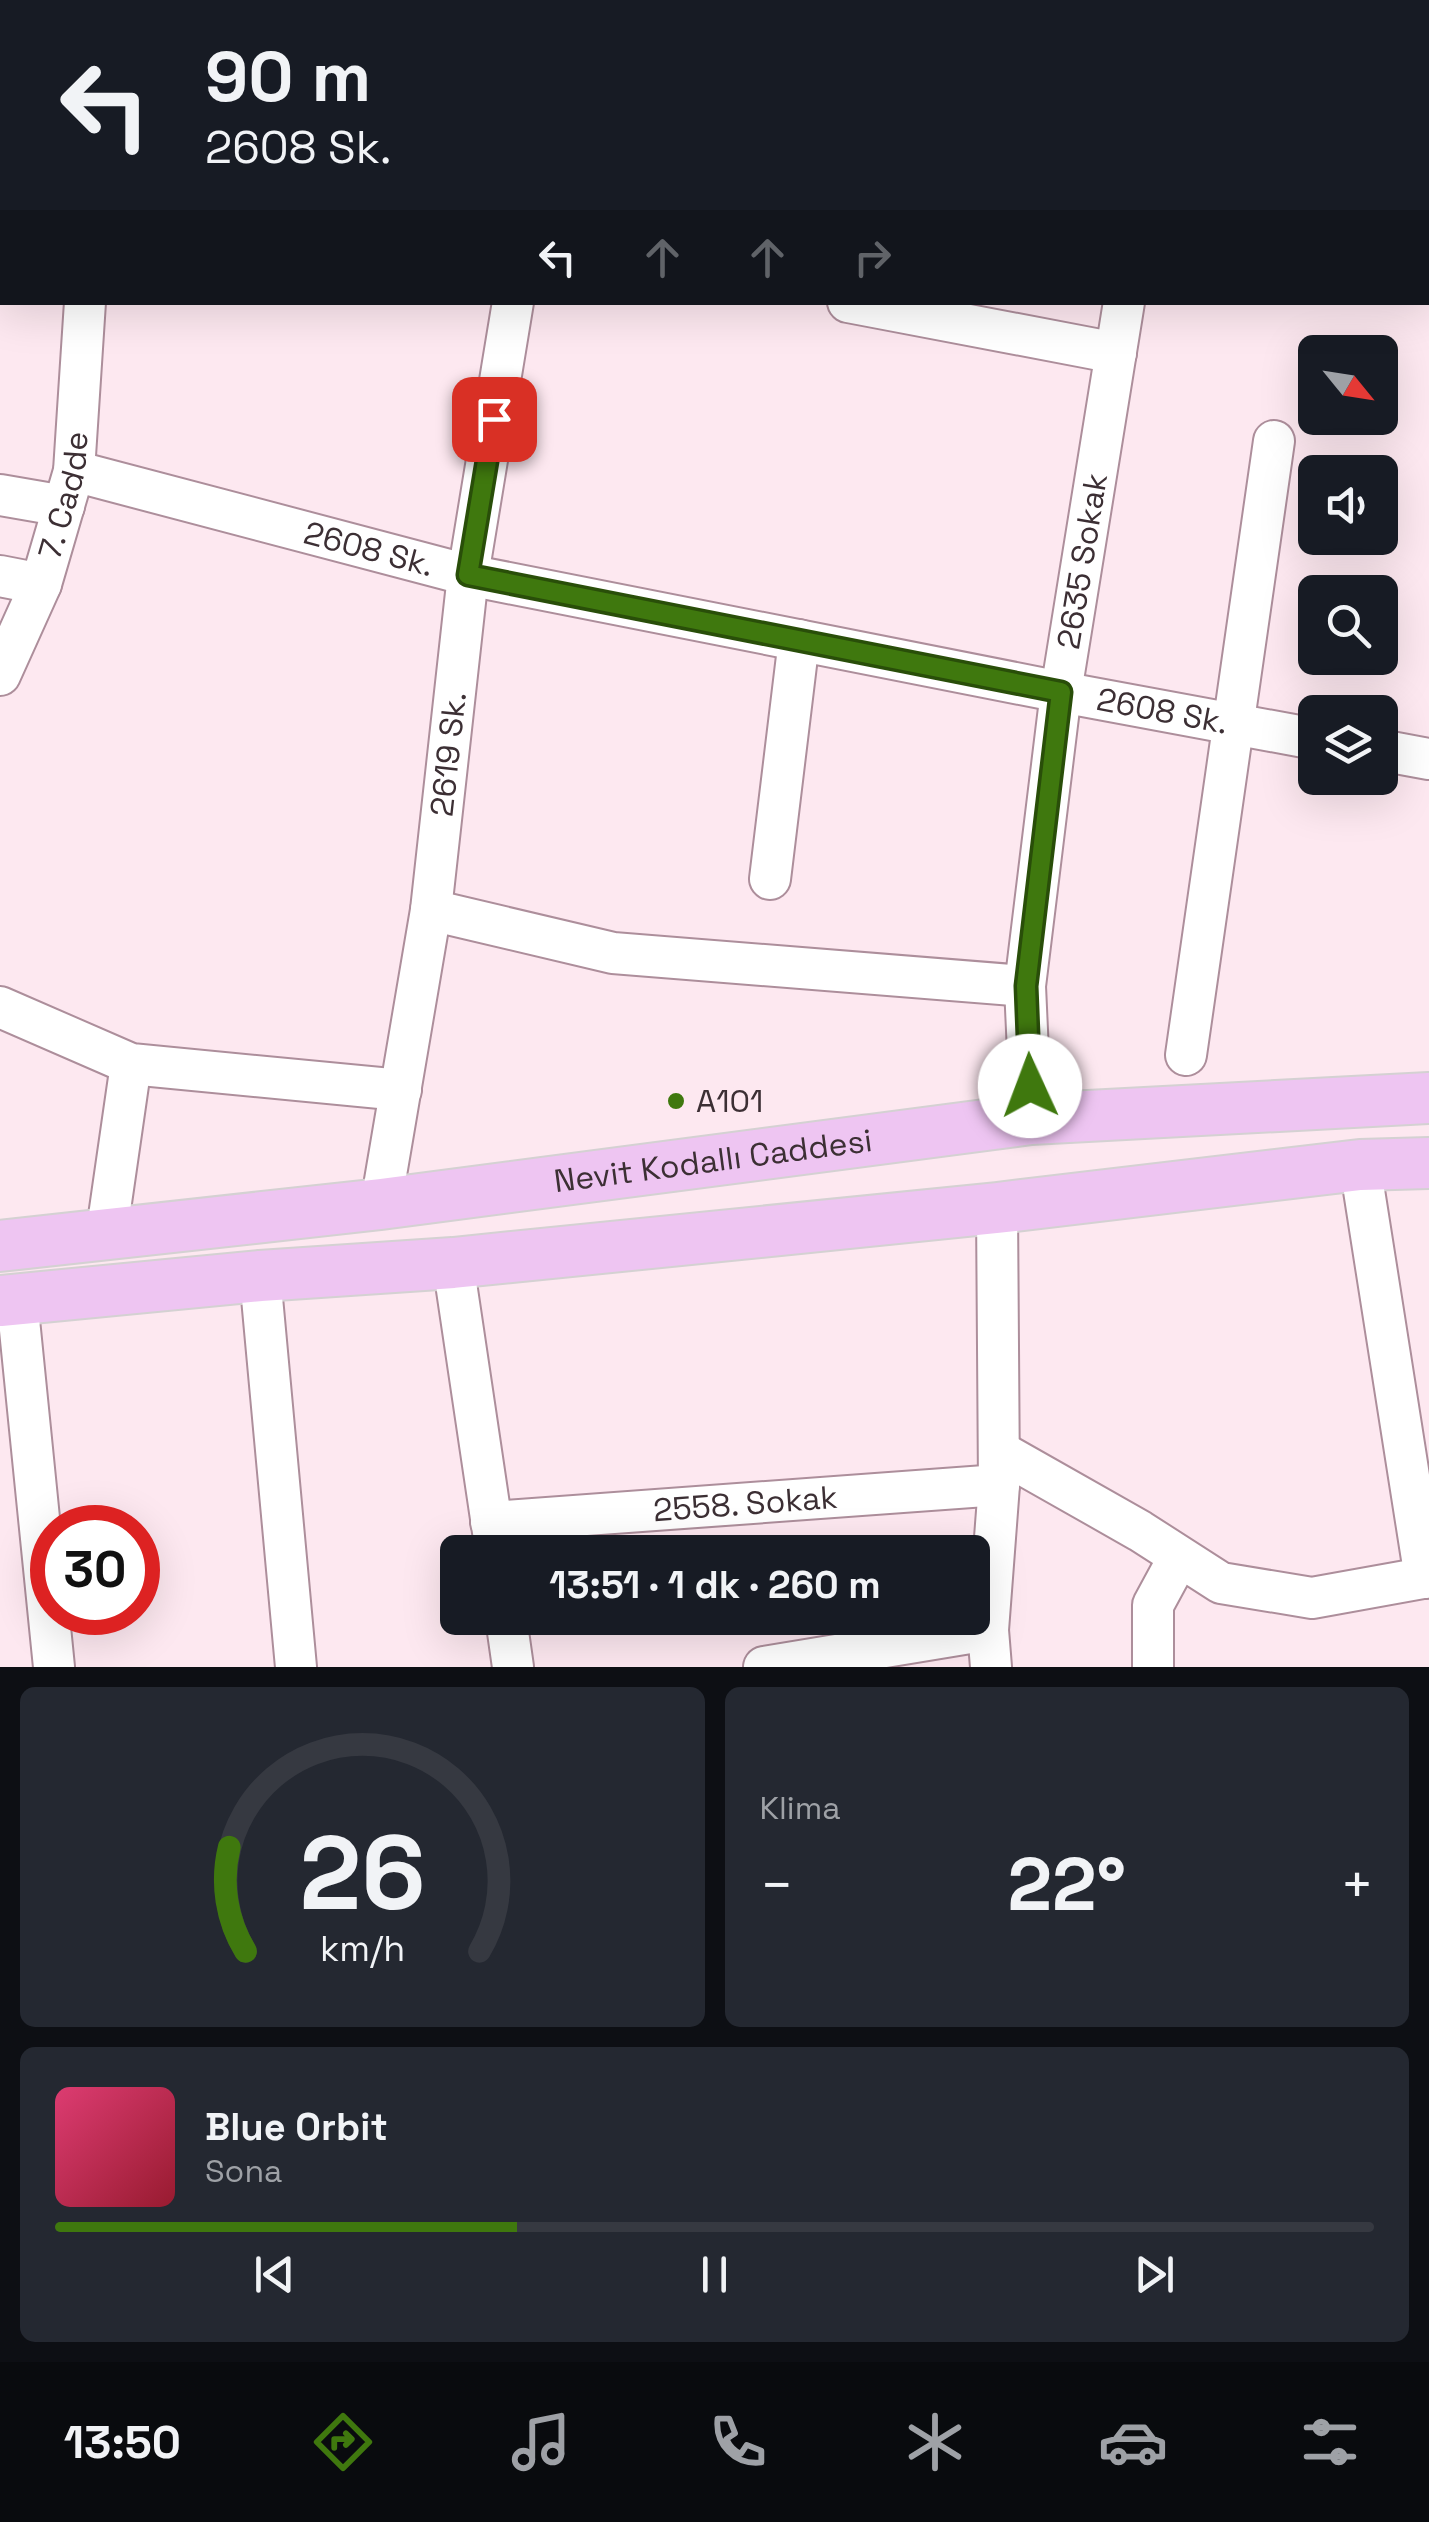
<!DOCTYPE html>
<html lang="tr">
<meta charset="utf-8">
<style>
body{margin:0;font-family:"Space Grotesk",sans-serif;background:#242831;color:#f1f3f6;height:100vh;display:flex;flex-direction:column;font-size:38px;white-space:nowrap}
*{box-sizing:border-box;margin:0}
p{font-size:32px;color:#9ea1a6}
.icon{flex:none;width:55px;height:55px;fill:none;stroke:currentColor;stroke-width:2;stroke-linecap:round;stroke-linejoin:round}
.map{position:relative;height:1667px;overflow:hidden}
.side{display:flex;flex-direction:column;gap:20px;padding:20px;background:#0d0f14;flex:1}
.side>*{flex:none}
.hud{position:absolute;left:0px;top:0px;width:1430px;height:305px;box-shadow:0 10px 40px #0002;background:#171b24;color:#f1f3f6;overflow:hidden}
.needle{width:65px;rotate:120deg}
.controls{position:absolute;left:1298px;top:335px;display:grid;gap:20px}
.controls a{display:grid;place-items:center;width:100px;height:100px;border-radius:15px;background:#171b24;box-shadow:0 10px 40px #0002;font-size:50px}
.speed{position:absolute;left:30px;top:1505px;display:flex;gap:20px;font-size:50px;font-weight:700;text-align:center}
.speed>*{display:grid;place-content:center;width:130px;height:130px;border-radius:50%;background:#171b24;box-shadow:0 10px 40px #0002;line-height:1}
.speed .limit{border:15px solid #d22;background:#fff;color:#111}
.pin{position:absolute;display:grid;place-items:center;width:85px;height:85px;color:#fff;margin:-42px;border-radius:20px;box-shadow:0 5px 15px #0006}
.me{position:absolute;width:110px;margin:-55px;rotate:358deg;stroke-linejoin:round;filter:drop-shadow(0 0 8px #0008)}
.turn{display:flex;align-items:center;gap:35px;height:210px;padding:0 40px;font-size:45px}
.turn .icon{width:130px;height:130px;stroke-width:2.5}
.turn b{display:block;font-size:70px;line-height:85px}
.lanes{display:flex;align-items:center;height:95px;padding:0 40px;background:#0003;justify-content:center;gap:50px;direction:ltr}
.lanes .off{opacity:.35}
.big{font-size:75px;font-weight:700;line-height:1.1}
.side .widget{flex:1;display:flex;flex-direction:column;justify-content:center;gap:15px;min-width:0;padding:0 35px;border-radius:15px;background:#242831}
.side .dial{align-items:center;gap:0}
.dial svg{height:260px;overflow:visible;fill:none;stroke:#363941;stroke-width:7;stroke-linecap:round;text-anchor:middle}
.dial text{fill:#f1f3f6;stroke:none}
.song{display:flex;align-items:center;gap:30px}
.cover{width:120px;height:120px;border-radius:15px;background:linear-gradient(135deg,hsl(340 70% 55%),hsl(350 70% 35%))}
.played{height:10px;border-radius:5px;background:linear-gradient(90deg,#3f780e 35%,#363941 35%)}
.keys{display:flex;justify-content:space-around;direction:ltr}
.heat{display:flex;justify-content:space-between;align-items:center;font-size:55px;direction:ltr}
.side .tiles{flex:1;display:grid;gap:20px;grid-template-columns:1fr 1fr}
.widget:last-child{grid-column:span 2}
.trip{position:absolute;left:440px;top:1535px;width:550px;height:100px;border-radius:15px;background:#171b24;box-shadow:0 10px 40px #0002;font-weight:700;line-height:100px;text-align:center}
.dock{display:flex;height:160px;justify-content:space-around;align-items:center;background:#090b0e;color:#9ea1a6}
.dock .icon{width:70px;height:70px}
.dock .selected{color:#3f780e}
.dock b{font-size:45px;color:#f1f3f6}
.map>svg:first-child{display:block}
</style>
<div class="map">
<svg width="1429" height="1667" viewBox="0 0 1429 1667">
<rect width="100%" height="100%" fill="#fde8f0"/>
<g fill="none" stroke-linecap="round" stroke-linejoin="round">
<g stroke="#ad8e9b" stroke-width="44">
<g id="minor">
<path d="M100,2V0"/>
<path d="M559,2V0"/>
<path d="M1170,2V0"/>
<path d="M0,33L2,34"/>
<path d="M848,302L1116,353"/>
<path id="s1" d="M74,471L468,575L1061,692L1315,739"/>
<path d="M0,495L64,506"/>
<path d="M0,576L41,584"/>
<path id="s2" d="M0,675L41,584L74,471L85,302"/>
<path d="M1380,750L1429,759"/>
<path d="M770,879L799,640"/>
<path d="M431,910L613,953L1025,986"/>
<path d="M0,1007L131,1064L401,1090"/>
<path d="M1186,1055L1274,441"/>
<path id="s3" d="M1031,1119L1025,986L1061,692L1124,302"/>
<path d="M1360,1165L1425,1578"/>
<path id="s4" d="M381,1204L431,910L468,575L513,302"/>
<path d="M106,1237L131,1064"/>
<path d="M453,1263L496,1552"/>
<path d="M260,1276L296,1667"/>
<path d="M17,1300L54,1667"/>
<path d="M999,1451L1140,1531L1221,1583L1312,1598L1429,1577"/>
<path id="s5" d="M491,1522L999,1485"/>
<path d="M506,1618L513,1667"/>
<path d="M764,1667L988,1630"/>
<path d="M991,1667L988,1630L999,1485L997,1208"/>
<path d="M1153,1667V1605L1179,1557"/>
</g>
</g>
<g stroke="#d4d1d2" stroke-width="54">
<g id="major">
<path id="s6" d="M0,1246L381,1204L1031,1119L1429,1098"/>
<path d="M0,1301L260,1276L453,1263L997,1208L1360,1165L1429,1163"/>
</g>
</g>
<use href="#minor" stroke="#fff" stroke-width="40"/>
<use href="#major" stroke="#eec5f2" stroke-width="50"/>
</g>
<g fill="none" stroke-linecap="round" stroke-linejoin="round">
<g stroke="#294e09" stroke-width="25">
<path id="route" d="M494,419L468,575L1061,692L1026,986L1030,1086"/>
</g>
<use href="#route" stroke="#3f780e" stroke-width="18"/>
</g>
<circle fill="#3f780e" stroke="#fde8f0" stroke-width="4" cx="676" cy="1101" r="10"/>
<g text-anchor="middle" stroke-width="8" stroke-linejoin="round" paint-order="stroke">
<g font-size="32" fill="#3c2f34" stroke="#fde8f0">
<text dy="11" stroke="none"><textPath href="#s2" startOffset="192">7. Cadde</textPath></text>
<text dy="11" stroke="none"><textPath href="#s1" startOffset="305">2608 Sk.</textPath></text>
<text dy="11" stroke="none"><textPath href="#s3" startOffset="562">2635 Sokak</textPath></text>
<text dy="11" stroke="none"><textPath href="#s1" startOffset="1115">2608 Sk.</textPath></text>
<text dy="11" stroke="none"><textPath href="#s4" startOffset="455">2619 Sk.</textPath></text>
<text dy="11" stroke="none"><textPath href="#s6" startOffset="718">Nevit Kodallı Caddesi</textPath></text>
<text dy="11" stroke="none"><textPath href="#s5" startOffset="255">2558. Sokak</textPath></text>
</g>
<g font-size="32" fill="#3c2f34" stroke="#fde8f0" text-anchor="start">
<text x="696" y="1112">A101</text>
</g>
</g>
</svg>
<div class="controls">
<a><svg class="needle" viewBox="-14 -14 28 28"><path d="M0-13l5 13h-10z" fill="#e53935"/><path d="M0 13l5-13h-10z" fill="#9ea1a6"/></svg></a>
<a><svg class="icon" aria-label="sound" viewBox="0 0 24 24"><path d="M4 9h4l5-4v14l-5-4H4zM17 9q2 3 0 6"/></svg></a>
<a><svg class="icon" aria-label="search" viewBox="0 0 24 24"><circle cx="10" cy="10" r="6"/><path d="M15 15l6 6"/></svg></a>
<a><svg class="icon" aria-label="layers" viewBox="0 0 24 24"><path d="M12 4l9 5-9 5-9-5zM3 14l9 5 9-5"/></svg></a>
</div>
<div class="speed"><div class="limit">30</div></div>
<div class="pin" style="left:494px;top:419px;background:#d93025"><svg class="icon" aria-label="arrive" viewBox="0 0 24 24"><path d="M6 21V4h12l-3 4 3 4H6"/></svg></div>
<svg class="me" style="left:1030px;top:1086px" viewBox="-20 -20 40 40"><circle r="19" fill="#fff"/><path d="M0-13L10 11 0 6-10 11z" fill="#3f780e"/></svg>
<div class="trip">13:51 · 1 dk · 260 m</div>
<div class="hud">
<div class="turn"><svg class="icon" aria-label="left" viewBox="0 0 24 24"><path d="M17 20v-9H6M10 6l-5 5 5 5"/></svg><div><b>90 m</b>2608 Sk.</div></div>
<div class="lanes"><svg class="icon" aria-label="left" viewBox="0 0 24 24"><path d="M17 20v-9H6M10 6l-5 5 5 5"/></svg><svg class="icon off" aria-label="ahead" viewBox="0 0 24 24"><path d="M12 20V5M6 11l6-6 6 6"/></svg><svg class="icon off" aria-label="ahead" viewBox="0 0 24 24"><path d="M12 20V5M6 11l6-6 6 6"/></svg><svg class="icon off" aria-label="right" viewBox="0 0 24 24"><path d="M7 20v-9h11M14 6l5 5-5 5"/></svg></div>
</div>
</div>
<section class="side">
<div class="tiles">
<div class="widget dial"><svg viewBox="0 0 100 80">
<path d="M14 69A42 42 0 1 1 86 69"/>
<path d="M14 69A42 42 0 0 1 9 37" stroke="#3f780e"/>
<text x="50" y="56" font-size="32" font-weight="700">26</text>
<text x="50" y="72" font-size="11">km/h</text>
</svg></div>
<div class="widget"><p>Klima</p>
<div class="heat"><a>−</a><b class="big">22°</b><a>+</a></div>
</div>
<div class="widget">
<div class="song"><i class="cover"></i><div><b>Blue Orbit</b><p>Sona</p></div></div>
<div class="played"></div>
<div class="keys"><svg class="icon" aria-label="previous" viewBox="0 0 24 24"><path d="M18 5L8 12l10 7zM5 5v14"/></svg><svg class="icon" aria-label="pause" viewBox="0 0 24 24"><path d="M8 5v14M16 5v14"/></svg><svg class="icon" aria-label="next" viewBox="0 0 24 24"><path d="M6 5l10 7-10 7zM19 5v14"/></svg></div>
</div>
</div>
</section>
<nav class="dock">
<b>13:50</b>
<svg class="icon selected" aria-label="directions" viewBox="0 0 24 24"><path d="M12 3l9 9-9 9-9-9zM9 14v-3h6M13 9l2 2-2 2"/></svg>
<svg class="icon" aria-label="music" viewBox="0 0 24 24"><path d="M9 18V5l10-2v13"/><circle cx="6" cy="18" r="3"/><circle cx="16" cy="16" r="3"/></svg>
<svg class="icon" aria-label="phone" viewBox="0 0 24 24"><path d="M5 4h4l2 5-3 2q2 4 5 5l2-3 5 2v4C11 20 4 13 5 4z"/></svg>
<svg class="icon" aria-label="climate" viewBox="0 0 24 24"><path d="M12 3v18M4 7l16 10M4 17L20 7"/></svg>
<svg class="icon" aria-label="car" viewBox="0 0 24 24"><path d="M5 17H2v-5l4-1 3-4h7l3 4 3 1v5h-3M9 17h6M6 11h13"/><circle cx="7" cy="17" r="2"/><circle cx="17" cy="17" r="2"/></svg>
<svg class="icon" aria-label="filters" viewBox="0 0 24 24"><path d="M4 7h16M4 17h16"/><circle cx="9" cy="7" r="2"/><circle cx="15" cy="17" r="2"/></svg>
</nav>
